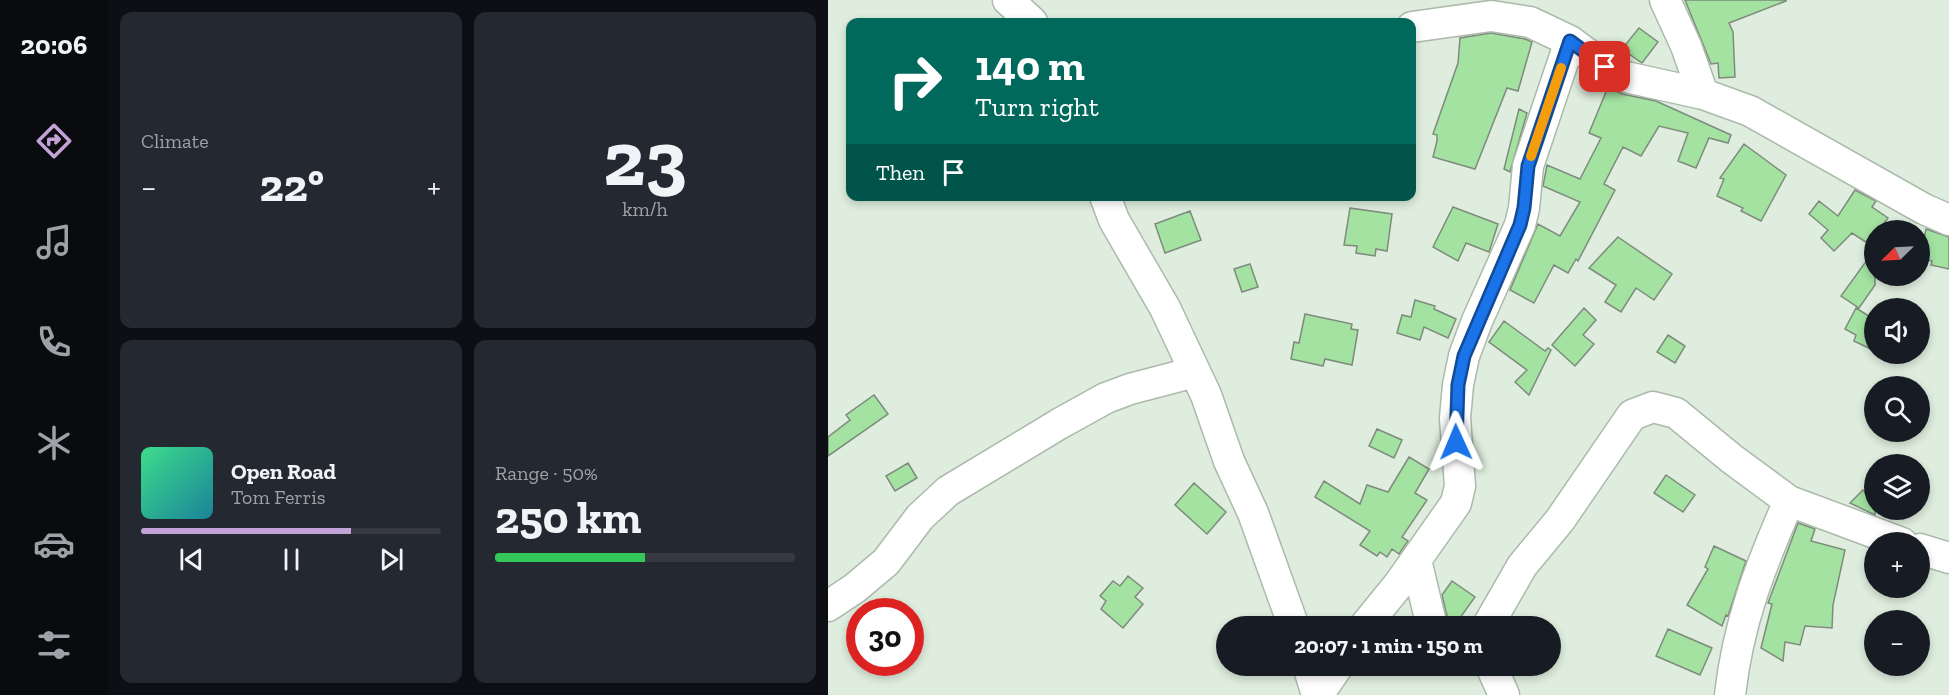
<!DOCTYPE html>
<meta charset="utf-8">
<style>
body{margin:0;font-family:"Zilla Slab",serif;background:#242831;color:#f1f3f6;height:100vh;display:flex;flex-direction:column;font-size:22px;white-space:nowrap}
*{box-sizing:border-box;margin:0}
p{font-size:20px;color:#9ea1a6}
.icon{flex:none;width:33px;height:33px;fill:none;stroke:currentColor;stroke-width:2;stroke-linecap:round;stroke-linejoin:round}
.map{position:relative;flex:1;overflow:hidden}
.side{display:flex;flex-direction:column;gap:12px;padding:12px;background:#0d0f14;width:720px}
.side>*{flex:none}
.banner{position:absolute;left:18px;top:18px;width:570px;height:183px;border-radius:12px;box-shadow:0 3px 9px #0003;background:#00695c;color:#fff;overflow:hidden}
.needle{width:39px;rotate:246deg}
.tools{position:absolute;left:1036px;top:220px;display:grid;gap:12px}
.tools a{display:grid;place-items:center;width:66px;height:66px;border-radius:50%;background:#171b24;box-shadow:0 3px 9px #0003;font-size:30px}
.speed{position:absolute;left:18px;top:598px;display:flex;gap:12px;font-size:30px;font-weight:700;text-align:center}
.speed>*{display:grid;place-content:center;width:78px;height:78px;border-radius:50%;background:#171b24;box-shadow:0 3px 9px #0003;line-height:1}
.speed .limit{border:9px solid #d22;background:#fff;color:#111}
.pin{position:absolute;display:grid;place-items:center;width:51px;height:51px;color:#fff;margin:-26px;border-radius:12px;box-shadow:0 3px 9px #0006}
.me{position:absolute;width:66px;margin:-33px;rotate:359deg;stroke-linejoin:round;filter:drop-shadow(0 0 4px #0008)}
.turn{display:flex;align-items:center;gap:21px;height:126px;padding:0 30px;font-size:27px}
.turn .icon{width:78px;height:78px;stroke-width:2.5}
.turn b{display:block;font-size:42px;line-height:51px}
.then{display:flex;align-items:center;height:57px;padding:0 30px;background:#0003;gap:12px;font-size:22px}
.big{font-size:45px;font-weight:700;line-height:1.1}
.side .card{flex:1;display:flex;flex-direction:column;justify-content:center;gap:9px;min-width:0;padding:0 21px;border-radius:12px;background:#242831}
.side .dial{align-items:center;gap:0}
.dial b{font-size:78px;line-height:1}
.song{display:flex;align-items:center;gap:18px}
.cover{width:72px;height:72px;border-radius:9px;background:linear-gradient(135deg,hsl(150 70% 55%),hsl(190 70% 35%))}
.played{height:6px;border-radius:3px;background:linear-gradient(90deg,#c3a3d7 70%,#363941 70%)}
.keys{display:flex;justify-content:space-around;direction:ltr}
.heat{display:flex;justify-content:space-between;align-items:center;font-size:33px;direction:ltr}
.charge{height:9px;border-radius:4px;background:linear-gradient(90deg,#34c759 50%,#363941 0)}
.side .tiles{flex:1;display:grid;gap:12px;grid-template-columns:repeat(2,1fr)}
.trip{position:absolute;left:388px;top:616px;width:345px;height:60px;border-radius:30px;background:#171b24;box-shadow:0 3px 9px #0003;font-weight:700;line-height:60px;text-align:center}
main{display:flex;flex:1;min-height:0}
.dock{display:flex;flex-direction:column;width:108px;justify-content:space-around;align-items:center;background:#090b0e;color:#9ea1a6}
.dock .icon{width:42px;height:42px}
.dock .current{color:#c3a3d7}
.dock b{font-size:27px;color:#f1f3f6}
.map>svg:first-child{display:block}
</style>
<main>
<nav class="dock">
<b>20:06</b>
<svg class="icon current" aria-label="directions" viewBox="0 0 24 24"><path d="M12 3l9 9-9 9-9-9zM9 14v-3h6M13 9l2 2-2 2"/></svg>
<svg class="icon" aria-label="music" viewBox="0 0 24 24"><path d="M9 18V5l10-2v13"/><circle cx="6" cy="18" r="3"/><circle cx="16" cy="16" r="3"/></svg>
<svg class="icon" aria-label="phone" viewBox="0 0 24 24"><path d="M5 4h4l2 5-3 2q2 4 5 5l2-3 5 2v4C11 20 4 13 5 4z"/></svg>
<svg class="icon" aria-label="climate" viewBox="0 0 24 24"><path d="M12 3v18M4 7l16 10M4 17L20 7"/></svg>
<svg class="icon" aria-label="car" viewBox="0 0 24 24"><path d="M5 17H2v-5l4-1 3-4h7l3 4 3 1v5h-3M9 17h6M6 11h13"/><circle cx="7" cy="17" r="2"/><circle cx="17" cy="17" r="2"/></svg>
<svg class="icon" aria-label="filters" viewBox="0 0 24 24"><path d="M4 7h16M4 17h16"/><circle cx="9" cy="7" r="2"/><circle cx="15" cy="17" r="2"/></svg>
</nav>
<section class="side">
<div class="tiles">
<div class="card"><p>Climate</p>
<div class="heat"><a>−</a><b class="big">22°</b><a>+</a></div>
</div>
<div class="card dial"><b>23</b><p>km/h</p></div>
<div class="card">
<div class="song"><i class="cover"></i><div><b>Open Road</b><p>Tom Ferris</p></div></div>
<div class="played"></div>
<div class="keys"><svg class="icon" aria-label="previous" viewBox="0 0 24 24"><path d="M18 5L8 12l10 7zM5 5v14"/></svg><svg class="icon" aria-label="pause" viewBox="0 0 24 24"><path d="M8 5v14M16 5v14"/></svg><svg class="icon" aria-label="next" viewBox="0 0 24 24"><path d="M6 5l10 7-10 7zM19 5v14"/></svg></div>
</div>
<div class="card"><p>Range · 50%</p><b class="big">250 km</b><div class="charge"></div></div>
</div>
</section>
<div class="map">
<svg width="1121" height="695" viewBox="0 0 1121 695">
<rect width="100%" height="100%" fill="#deeddd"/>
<path fill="#a3e2a1" stroke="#7e8b7d" stroke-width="1.5" d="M857,0H958V1L901,23L905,32L907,77L891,78L890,63L883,64Z
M811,28L830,42L814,63L794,49Z
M663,33L697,39L704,42L690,91L679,88L647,169L605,157L609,141V135L605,134L630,63L632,38Z
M780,87L794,94L828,101L903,135L900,143L881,138L868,168L850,161L860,133L831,126L813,156L795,147L776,184L787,190L750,261L748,259L740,273L726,265L706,303L682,290L710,224L732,236L752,202L715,186L719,165L752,179L773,138L761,133Z
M691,109L699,113L682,172L676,169Z
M916,144L958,175L933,221L913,211L915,208L889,196L896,179L892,178Z
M1027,190L1048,201L1044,207L1060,218L1051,231H1047V248L1024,233L1006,251L993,238L1000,230L981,214L991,201L1010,216Z
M625,207L670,224L661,252L638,243L630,261L605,247Z
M522,208L564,214L559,251L548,249L547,256L528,253L529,246L516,245Z
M362,211L373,240L337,253L327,224Z
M1098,229L1121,237V269L1103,265L1104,261L1092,258Z
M790,237L844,274L826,300L808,288L793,312L777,302L788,285L761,268Z
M1047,249V285L1031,308L1013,296Z
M422,264L430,287L414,292L406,269Z
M587,300L607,306L606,309L628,319L620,338L596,327L592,340L569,333L574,315L583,317Z
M756,308L768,320L755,335L766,344L747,366L724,345Z
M1028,308L1047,320V351L1026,341L1028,335L1017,329Z
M477,314L524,324L523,329L530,330L524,365L497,359L495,366L463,359L466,342L471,343Z
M676,321L717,351L720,348L723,350L701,395L687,382L699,370L661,342Z
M840,335L857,346L847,363L829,352Z
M46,395L60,414L0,456V437L22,420L18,415Z
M549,429L574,440L566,458L541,446Z
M581,457L601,469L587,493L599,500L574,537L580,541L571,554L564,549L559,557L552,552L549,556L532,545L542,531L487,497L496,481L532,504L539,485L560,492Z
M80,463L89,478L67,491L58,476Z
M838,475L867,495L855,512L826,493Z
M366,483L398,512L379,534L347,505Z
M1035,490L1047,501V515L1022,503Z
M970,523L987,529L983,541L1017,550L1005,605L1004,628L977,626L972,645L957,642L955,661L933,648L944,604L940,603Z
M886,546L918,561L900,616L898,615L894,626L859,605L880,569L877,567Z
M300,576L315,588L307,597L315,604L295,628L273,609L278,601L272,596L285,581L292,586Z
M624,581L647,597L627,625L620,620L614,595Z
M840,629L884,648L872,675L828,656Z"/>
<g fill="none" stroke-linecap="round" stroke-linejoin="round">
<g stroke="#abbaaa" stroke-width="33">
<path id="minor" d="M180,0L204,22
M837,0L858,46L875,94
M584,27L663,16L702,22L742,41L777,67L798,77L875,94L922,111L1096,209L1121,220
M277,196L286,220L337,308L378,395L401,461L425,513L466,627
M1092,549L1121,558
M588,560L604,627
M0,606L27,588L58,562L92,517L120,491L231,424L278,398L302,389L367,372
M536,627L571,584L628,503L632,486L627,418L630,385L636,356L649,321L692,225L696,208L700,166L742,41
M659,627L694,566L732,520L804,415L825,407L848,413L904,459L961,501L1074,543
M480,666L489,695
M663,666L676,695
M490,695L510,666
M902,695C910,623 932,567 961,501"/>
</g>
<use href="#minor" stroke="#fff" stroke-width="30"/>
</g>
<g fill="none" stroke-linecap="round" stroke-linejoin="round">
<g stroke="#114b97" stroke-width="15">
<path id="route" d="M628,442L630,385L636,356L692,225L696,208L700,166L742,41L777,67"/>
</g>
<use href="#route" stroke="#1a73e8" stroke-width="10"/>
<path stroke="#f59e0b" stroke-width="10" d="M703,156L733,68"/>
</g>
</svg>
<div class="tools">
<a><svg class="needle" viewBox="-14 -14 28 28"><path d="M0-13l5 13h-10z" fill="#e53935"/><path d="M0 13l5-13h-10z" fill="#9ea1a6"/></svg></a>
<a><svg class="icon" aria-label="sound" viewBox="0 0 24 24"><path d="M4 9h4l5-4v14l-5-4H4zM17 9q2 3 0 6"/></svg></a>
<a><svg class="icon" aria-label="search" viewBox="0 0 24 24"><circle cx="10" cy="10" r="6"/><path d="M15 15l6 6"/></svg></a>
<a><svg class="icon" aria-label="layers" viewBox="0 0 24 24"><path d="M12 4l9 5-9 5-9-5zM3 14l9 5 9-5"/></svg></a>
<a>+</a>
<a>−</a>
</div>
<div class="speed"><div class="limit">30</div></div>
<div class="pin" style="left:777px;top:67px;background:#d93025"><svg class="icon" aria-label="arrive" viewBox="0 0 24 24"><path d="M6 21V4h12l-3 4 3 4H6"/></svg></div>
<svg class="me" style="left:628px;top:442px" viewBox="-20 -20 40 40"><path d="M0-17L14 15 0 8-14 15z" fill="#1a73e8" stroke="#fff" stroke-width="4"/></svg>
<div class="trip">20:07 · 1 min · 150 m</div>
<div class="banner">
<div class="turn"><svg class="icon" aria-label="right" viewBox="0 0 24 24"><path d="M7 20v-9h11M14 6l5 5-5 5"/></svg><div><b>140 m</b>Turn right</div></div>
<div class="then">Then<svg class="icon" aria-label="arrive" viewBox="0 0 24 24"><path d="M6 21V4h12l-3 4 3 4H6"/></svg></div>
</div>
</div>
</main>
